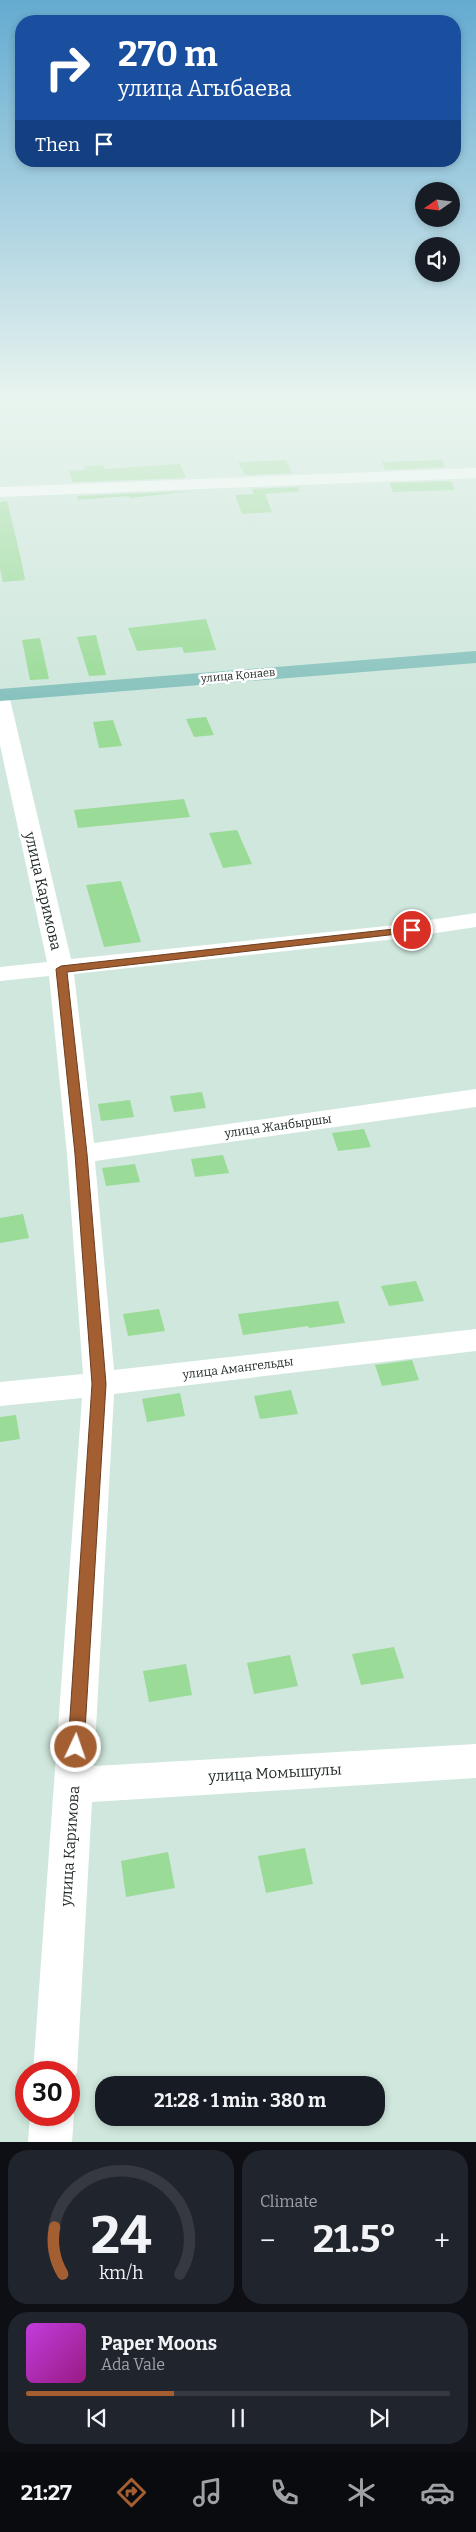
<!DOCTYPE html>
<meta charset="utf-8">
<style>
body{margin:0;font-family:Bitter,serif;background:#20242c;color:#f1f3f6;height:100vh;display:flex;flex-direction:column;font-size:19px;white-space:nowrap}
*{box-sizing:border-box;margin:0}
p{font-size:16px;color:#9ea1a6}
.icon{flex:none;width:28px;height:28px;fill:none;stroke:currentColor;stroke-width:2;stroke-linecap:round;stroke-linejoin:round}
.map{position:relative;height:2142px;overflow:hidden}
.side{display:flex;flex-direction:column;gap:8px;padding:8px;background:#0d0f14;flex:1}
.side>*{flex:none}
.hud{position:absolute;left:15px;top:15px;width:446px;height:152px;border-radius:20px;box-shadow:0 2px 8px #0003;background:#1a4fa0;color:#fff;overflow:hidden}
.needle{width:32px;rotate:256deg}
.fabs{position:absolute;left:415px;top:182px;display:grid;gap:10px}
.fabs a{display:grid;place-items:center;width:45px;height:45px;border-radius:50%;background:#171b24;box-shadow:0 2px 8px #0003;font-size:25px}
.speed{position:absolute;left:15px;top:2061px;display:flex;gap:10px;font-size:25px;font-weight:700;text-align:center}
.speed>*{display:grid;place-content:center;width:65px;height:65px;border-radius:50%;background:#171b24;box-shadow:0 2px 8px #0003;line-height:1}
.speed .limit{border:8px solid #d22;background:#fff;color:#111}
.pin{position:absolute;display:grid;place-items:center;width:42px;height:42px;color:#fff;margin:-21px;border:2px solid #fff;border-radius:50%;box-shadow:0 1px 5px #0007}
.me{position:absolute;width:55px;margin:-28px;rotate:3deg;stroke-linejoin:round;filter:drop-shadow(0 0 4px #0008)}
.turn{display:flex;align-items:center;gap:18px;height:105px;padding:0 20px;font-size:22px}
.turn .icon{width:65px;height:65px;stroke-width:2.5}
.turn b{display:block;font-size:35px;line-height:42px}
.then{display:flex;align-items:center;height:48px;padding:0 20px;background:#0003;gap:10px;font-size:19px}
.big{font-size:38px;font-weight:700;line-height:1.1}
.side .card{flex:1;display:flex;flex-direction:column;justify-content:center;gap:8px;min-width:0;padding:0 18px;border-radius:20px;background:#20242c}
.side .dial{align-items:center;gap:0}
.dial svg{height:130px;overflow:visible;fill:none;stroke:#363941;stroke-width:7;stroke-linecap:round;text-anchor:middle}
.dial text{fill:#f1f3f6;stroke:none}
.song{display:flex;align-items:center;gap:15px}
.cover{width:60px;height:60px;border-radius:8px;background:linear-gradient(135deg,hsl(290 70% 55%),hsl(310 70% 35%))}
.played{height:5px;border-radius:2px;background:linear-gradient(90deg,#a35f31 35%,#363941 35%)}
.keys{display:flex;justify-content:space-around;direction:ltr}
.heat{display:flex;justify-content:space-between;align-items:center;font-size:28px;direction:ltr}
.side .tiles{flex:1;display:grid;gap:8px;grid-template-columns:1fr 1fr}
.card:last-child{grid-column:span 2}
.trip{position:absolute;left:95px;top:2076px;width:290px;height:50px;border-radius:20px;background:#171b24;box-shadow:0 2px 8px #0003;font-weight:700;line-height:50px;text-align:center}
.dock{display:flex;height:80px;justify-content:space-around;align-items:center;background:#090b0e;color:#9ea1a6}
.dock .icon{width:35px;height:35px}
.dock .on{color:#a35f31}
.dock b{font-size:22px;color:#f1f3f6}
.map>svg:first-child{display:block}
</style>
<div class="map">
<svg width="476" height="2142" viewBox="0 0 476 2142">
<rect width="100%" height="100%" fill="#cfe7dc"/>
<path fill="#9adb97" d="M286,460L292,473L245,475L238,462Z
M442,460L445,467L385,470L382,462Z
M180,464L186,478L73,482L69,471L85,470L84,467L103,465L104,469Z
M451,481L455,490L393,492L390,483Z
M298,487L300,491L265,494L272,512L242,514L235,495L254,494L251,489Z
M192,491L130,498L129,496L78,500L77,496Z
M7,501L21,559L25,580L3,582L0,569V502Z
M206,619L216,650L184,653L182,647L137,651L128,628Z
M96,635L106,675L89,676L77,637Z
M40,638L49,679L30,680L22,640Z
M206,717L214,735L194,737L186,719Z
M113,720L122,746L99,748L93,722Z
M184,799L190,817L78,828L74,810Z
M237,830L252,864L223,868L209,833Z
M121,881L141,942L104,947L86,885Z
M202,1092L206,1108L174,1112L170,1096Z
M130,1100L134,1117L101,1121L98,1104Z
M364,1129L371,1147L338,1151L332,1133Z
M223,1155L229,1173L195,1177L191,1159Z
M135,1164L140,1182L106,1186L102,1168Z
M23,1214L29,1238L0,1243V1218Z
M416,1281L424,1301L389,1306L381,1286Z
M338,1301L345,1323L309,1328L308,1326L243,1335L238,1314Z
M159,1309L165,1331L128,1336L123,1314Z
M412,1360L419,1380L382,1386L375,1365Z
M291,1390L298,1414L260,1419L254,1396Z
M180,1393L185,1416L147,1422L142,1399Z
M16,1415L20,1439L0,1442V1417Z
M394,1647L404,1678L361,1685L352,1654Z
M290,1655L298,1686L254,1694L247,1663Z
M186,1664L192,1695L149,1702L143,1671Z
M305,1848L313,1884L266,1893L258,1856Z
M168,1852L175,1888L126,1897L121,1861Z"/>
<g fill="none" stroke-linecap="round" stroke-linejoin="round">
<path fill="#fff" fill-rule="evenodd" d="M476,468V478L0,497V487Z
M0,693L7,695L10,699L71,959L396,925L476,913V927L396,939L74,974L94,1143L476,1089V1107L95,1161L114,1370L476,1329V1351L114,1394L94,1766L476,1744V1778L92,1802L77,2072L69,2088V2072H33L82,1398L0,1406V1382L83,1374L67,1154L49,976L0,981V967L47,962L0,745Z
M69,2102L74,2115L72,2142H28L30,2115H69Z"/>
<path fill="#88c2be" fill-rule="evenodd" d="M476,651V663L0,701V689Z"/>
</g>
<linearGradient id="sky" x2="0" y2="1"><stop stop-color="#64abd1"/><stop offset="0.57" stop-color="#e9f4ef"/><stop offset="1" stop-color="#e9f4ef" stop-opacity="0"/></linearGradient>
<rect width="476" height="698" fill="url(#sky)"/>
<path fill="#a35f31" stroke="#6a3e20" d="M412,927L415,928V932L67,972L87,1154L106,1384L84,1747L82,1752L76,1754L70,1752L68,1747L92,1384L75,1154L56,969L61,966Z"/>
<g text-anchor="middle" stroke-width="5" stroke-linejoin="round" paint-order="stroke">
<g font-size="11" fill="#1e2723" stroke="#fff">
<text transform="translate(238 675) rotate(-5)" y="4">улица Қонаев</text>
</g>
<g font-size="12" fill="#1e2723" stroke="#fff">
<text transform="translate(278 1126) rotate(-8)" y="4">улица Жанбыршы</text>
<text transform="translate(238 1368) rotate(-7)" y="4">улица Амангельды</text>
</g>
<g font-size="15" fill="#1e2723" stroke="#fff">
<text transform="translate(43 891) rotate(77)" y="5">улица Каримова</text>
<text transform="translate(275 1773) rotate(-3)" y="5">улица Момышулы</text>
<text transform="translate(70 1846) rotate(-86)" y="5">улица Каримова</text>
</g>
</g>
</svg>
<div class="fabs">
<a><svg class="needle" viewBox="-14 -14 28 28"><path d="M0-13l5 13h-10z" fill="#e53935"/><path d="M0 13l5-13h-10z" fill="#9ea1a6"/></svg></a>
<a><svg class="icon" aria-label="sound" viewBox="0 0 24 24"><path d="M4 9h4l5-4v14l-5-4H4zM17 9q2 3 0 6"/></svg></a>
</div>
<div class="speed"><div class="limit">30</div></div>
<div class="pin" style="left:412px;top:930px;background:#d93025"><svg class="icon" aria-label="arrive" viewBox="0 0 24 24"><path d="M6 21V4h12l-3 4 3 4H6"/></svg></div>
<svg class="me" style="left:76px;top:1747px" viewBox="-20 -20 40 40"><circle r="17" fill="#a35f31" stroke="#fff" stroke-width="3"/><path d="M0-11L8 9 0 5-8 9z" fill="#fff"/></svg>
<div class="trip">21:28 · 1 min · 380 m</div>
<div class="hud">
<div class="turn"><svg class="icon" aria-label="right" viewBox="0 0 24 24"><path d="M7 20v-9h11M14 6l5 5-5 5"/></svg><div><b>270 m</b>улица Агыбаева</div></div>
<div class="then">Then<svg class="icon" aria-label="arrive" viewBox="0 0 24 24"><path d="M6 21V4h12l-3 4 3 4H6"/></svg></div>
</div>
</div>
<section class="side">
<div class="tiles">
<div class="card dial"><svg viewBox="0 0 100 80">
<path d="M14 69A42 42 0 1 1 86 69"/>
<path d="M14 69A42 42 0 0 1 9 40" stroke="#a35f31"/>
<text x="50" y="56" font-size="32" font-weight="700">24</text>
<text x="50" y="72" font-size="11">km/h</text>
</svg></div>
<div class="card"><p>Climate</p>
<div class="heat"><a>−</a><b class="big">21.5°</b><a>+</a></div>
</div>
<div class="card">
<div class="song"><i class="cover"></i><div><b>Paper Moons</b><p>Ada Vale</p></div></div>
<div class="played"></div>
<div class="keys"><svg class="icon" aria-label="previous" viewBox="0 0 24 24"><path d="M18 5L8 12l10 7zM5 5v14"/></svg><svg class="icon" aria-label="pause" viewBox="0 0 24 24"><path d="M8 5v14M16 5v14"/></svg><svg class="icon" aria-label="next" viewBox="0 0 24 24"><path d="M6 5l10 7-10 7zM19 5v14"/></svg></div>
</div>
</div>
</section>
<nav class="dock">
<b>21:27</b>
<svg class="icon on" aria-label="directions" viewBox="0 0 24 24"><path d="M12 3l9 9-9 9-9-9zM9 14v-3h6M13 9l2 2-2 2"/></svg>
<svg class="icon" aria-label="music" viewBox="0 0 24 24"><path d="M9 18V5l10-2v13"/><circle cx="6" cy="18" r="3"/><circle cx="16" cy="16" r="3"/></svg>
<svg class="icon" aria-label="phone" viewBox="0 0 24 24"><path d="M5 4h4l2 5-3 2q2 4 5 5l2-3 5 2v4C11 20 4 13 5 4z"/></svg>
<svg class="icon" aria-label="climate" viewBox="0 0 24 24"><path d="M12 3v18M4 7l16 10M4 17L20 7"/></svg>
<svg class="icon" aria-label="car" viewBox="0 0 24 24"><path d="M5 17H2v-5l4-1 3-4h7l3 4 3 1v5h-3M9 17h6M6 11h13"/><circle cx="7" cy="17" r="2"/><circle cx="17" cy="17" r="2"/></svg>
</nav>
